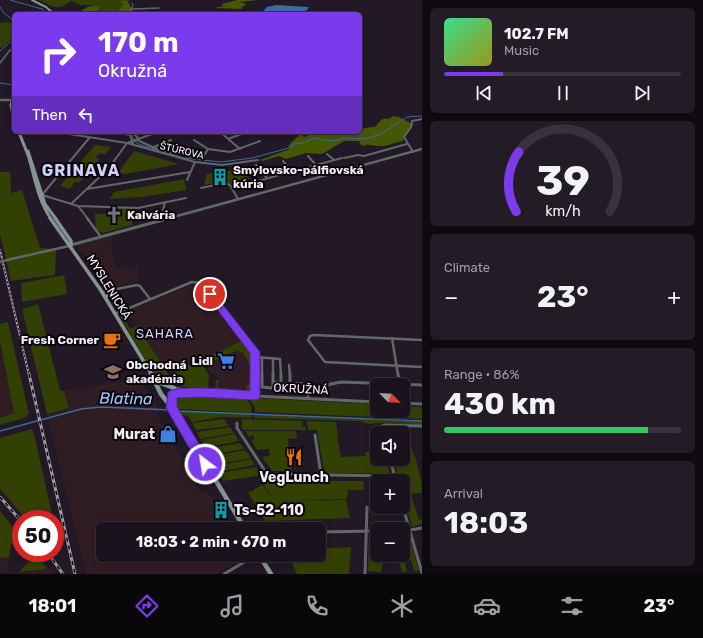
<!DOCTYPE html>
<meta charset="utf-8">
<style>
body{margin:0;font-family:Rubik,sans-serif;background:#231b25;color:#f1f3f6;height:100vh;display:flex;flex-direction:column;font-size:15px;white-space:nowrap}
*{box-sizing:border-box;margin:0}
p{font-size:13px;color:#9f9ea3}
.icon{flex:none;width:22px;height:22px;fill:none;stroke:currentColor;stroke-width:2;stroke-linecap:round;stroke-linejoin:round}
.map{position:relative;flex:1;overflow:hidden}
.sheet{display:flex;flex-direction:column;gap:8px;padding:8px;background:#0e0a0f;width:281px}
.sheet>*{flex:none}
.hud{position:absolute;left:12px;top:12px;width:350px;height:122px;border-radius:6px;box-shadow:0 2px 6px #0003,0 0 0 1px #38323b;background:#7c3aed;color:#fff;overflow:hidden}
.needle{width:26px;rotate:114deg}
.buttons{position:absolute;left:370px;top:378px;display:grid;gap:8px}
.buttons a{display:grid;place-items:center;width:40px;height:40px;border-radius:6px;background:#1a121c;box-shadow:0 2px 6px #0003,0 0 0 1px #38323b;font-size:20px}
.speed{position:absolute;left:12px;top:510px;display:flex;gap:8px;font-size:20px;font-weight:700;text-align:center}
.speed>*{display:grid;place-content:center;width:52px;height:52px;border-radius:50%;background:#1a121c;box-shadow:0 2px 6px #0003,0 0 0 1px #38323b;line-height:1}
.speed .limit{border:6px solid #d22;background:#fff;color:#111}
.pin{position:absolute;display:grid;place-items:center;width:34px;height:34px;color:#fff;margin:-17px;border:2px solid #fff;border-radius:50%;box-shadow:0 1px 4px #0007}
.me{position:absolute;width:44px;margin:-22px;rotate:329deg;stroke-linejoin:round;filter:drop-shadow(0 0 3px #0008)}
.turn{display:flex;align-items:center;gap:14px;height:84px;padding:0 20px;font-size:18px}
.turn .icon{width:52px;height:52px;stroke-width:2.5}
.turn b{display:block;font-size:28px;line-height:34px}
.then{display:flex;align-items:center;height:38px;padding:0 20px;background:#0003;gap:8px;font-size:15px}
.big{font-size:30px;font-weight:700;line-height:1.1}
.sheet .card{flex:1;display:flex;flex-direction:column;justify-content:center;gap:6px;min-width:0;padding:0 14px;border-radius:6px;background:#231b25}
.sheet .dial{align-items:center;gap:0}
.dial svg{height:104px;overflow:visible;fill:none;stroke:#38323b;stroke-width:7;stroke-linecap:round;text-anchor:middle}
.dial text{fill:#f1f3f6;stroke:none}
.song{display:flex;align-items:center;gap:12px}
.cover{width:48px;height:48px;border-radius:6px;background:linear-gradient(135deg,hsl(150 70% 55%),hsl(60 70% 35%))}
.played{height:4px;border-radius:2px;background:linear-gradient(90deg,#7c3aed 25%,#38323b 25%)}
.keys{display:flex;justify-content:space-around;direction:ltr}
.heat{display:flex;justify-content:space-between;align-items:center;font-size:22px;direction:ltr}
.charge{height:6px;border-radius:3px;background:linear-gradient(90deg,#34c759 86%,#38323b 0)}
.trip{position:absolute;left:96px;top:522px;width:230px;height:40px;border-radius:6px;background:#1a121c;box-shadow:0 2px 6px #0003,0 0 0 1px #38323b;font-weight:700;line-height:40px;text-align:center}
.tab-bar{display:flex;height:64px;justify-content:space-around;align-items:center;background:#0a070b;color:#9f9ea3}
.tab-bar .icon{width:28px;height:28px}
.tab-bar .active{color:#7c3aed}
.tab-bar b{font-size:18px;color:#f1f3f6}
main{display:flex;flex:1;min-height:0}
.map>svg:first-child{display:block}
</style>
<main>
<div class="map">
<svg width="422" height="574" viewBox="0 0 422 574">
<rect width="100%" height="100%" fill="#221826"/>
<path fill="#2f1d23" d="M111,236L113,243L111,245L117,269L138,267L139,281L106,289L77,245Z
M197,283L201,285L252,351L254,356L253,390L249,393L216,391V382L219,380L201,363L175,375L170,366L164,369L127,311Z
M0,341L14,413L0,418Z
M138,375L159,410L157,414L201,493L207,490L231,529H103V555H246L247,556L216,574H86L47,414L69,408L64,391L121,382Z
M9,557L7,574L52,568V574H0V558Z"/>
<path fill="#334004" d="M38,0H130L128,2L120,3L123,4L117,10L118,12L116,13L97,12L93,5H80L71,1C57,12 53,6 38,0Z
M8,22L14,24V36L0,49V23Z
M95,145L111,147L106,154H98L96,158L100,159L80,182H75L70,189L60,186Z
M134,151L179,164L126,174L118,173Z
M240,169L250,179L230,184L224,181L204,185L207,174Z
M0,172H10L11,193L22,190L40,248L56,249L55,275L11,281L0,234Z
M184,179L186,190L142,197L109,199L114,192Z
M120,208L134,209L132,225L103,233L96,230L95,214L113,213Z
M64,275L67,294L22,302L21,283Z
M38,304L60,390L64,391L69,408L47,414L22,309Z
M123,311L124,312L122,314L130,329L137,326L168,374L166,378L160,382L158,381L119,315Z
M8,322L29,414L24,418L0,425V418L14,413L0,341V324Z
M244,340L254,353L253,365H249L247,359L242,352L240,353L238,350L203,366L209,375L208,388L183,387L177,383L178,378L175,372Z
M251,371L253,372L252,392L215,390L216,380H219L217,386L219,388L246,390V386L250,383Z
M182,395L246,398L252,408L251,413L176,409L174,404Z
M249,398L377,404V411H403V406L422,407V419L255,412V408Z
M177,411L252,414V418L222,417L192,422L188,416L178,414Z
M254,415L422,421V425L380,423L368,424L361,421L254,418Z
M224,419L229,426L196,430L192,423Z
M242,419L305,421L302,422L303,427H306V430H244L242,428Z
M307,421L336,422L338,435L337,437L341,457L366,456L365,452L377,451V459H386L390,473H326L324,471L317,430H308Z
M386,426L403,427L408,444H410C416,459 422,476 422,493L411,494L419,520L422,519V524L412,527L403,495V481H399L393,459H403V433H386L384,428Z
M230,427L234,433L200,439L197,432Z
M32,429L35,438L53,519H26L0,489V438Z
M245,431H296L297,438L288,439L289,450H288V455H290L291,471H272L262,457L270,456L269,449L257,450L251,440L255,439L253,435L249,437Z
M235,434L239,441L205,448L201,440Z
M240,443L244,449L209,455L206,449Z
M245,450L251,458L214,465L210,457Z
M251,459L255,465L218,472L215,466Z
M256,467L262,475L223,481L218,473Z
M266,476L271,477L272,481H363L364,490H348L347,499L276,501L346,500L350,518L266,521L248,493L262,485L276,501L258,478Z
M0,511L20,536V543L11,544L9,557L0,558Z
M369,534H377V555H403V534H407L410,538L419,571H414L411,560L405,561L407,572H402L399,563H383L381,572L368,571Z
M351,547L349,574H297L289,555H319V549Z
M35,555L46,567V569L19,572Z"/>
<path fill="#465701" d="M237,0H258L240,2L244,3L246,5L242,7L241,9L214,8L223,6L222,4Z
M122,1H127L132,8L121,14H78C85,8 89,4 99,7L98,12L116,13L123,4L120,2Z
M393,116L399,117L414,125C408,129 404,134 403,141C395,142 387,147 379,146C372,146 370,143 363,146L361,145L359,141H344L322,154L306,153L286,159L279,156L263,161L260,160L290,149L288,146L301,133L304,137L307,136L311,132L360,133L364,128L374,127C380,124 379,117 389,119Z"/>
<path fill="#3c6ba3" d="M276,5L309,7L307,10L297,14H258L261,13L267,7Z"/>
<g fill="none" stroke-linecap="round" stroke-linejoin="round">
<path stroke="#3c6ba3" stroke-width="1" d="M10,0L42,9L48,14
M0,7L4,13L14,21
M130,10L133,7L132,3
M0,51L14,38
M0,83L14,85
M120,132L131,134L135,142L141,145L184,158L221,162L252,158L289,148L294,144L303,143L313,138L331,141L345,138L365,139L381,134L407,117L422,116"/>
<path stroke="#3c6ba3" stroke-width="1.5" d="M177,411L422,421
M0,431L81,409L101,407L172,410"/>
<path stroke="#5e6968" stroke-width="1.5" d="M123,14L133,9L159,8
M0,63L10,50H14"/>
<path stroke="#5e6968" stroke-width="2" d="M56,132L127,143L195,162L222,165L258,160
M113,132L130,135L133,143
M128,132L133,133L139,139
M220,132L240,149
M90,137L42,195L78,206L138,208L186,198
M228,139L247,132
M137,140L157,149L202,159L208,149L194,140
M127,143L158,132
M154,147L171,140
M208,149L230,152L260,141
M413,152L404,137L411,127L412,121L422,119
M327,154L334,160
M308,156L316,165
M344,158L358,155L364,156L407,144
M283,161L292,172
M256,165L267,178
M187,180L195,162
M201,188L225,183L230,185L238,199
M232,188L342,158
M87,189L190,172
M71,204L109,168L127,143
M78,206L88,219
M161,219L165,202"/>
<path stroke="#5e6968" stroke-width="2.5" d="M87,218L101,237
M161,218L162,220
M11,259L69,246
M102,292L137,285L140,286L150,299
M115,314L192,282L200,283L255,352V375
M392,338L398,375
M422,340L314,335L310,336L308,340L325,362L422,367
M256,357L280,359L281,375
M262,357V375
M273,358V375
M289,365L290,375"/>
<path stroke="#5e6968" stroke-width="3" d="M255,374V396
M262,374V387L271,388L273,386V374
M281,374V382
M290,374V383
M398,374L400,385
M273,382L303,384L308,391V399
M326,385L341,382L422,385
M174,388L212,394L377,402
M174,394L199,393
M403,399L404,403
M403,403L422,404
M237,423V428L267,474L394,476
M383,433L382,426L384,425L422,426
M315,435L321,475
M390,459L396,481
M403,507L422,573
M403,531L422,528
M319,532L377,531
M224,574L256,555
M365,574L367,507"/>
<path stroke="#5e6968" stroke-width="2.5" d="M0,100H14
M166,219L422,149"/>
<path stroke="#5e6968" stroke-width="3" d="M71,245L170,218"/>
<path stroke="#839593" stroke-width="2" d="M32,0L46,7L54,14"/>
<path stroke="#839593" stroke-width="3" d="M14,96L11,105L14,119
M19,132C22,141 26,149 29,158C35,179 38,200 51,219
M28,151L45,204L56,219"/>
<path stroke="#839593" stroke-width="3.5" d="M50,218L100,289L152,375
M55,218L71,241V245
M106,297L110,291"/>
<path stroke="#839593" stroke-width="4.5" d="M151,374L161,394L172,408L245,529
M155,381L174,388L171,407
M259,555L271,574"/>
<g stroke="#a199a4" stroke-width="2">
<path id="rail-far1" d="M0,250L29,375"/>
</g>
<g stroke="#a199a4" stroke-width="3">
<path id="rail" d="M29,374L75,574
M0,497L21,521
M48,553L63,574"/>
</g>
<use href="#rail-far1" stroke="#09050b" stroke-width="1" stroke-dasharray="2" stroke-linecap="butt"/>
<use href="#rail" stroke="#09050b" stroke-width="1.5" stroke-dasharray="4" stroke-linecap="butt"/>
<path stroke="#5e6968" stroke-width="2.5" d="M0,262L11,259"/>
</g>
<path fill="#7c3aed" stroke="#51269a" d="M210,291L213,292L260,352V396L259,399L255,400L199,397L177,398V407L211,464L209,468L205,470L201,468L166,408L168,392C177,384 235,390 250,391V353L207,296L205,294L207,292Z"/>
<defs>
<g id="building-bare" transform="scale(1.38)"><path d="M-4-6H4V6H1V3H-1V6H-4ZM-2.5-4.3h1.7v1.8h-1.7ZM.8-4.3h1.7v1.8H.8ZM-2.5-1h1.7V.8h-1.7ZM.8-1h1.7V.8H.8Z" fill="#0f9aa8" stroke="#09050b" stroke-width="2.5" paint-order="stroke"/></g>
<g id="church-bare" transform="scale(1.38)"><path d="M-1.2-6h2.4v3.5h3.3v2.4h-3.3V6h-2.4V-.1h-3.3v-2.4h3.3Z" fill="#6b7280" stroke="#09050b" stroke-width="2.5" paint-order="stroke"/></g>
<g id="cafe-bare" transform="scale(1.38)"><path d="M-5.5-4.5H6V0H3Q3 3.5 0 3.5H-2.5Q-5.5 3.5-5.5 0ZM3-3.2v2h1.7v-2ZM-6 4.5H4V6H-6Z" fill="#e8710a" stroke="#09050b" stroke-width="2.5" paint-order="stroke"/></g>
<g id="supermarket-bare" transform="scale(1.38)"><path d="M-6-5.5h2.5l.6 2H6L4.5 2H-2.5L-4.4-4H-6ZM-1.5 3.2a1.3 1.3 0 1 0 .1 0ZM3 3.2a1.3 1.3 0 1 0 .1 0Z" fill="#3f7fe0" stroke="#09050b" stroke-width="2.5" paint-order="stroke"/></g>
<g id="school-bare" transform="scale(1.38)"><path d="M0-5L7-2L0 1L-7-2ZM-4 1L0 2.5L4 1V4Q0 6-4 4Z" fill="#8d6e63" stroke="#09050b" stroke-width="2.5" paint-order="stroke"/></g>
<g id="shop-bare" transform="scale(1.38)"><path d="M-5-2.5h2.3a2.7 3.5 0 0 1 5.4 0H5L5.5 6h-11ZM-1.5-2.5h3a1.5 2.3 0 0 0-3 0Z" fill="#3f7fe0" stroke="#09050b" stroke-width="2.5" paint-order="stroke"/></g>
<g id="restaurant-bare" transform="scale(1.38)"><path d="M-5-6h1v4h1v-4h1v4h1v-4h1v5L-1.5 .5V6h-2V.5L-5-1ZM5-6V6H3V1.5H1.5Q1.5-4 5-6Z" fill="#e8710a" stroke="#09050b" stroke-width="2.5" paint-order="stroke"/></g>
</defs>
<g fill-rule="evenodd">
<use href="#building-bare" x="220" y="177"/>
<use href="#church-bare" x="114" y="215"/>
<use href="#cafe-bare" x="112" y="340"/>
<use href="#supermarket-bare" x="226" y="361"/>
<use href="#school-bare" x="113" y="372"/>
<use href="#shop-bare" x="168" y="434"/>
<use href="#restaurant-bare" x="294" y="457"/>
<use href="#building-bare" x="221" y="510"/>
</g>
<g text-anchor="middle" stroke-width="4" stroke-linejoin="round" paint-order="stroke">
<g font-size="10" fill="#f5eef8" stroke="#09050b">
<text transform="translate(182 150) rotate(13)" y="4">ŠTÚROVA</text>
</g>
<g font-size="12" font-weight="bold" fill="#f5eef8" stroke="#09050b" text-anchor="start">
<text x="233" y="174">Smylovsko-pálfiovská<tspan x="233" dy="14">kúria</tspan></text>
<text x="127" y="219">Kalvária</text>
<text x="99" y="344" text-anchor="end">Fresh Corner</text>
<text x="213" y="365" text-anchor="end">Lidl</text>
<text x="126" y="369">Obchodná<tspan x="126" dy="14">akadémia</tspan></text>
</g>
<g font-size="12" fill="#f5eef8" stroke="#09050b">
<text transform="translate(109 287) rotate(58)" y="4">MYSLENICKÁ</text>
<text transform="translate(301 389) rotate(3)" y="4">OKRUŽNÁ</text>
</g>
<g font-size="13" letter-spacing="1" fill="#d2cffb" stroke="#09050b">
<text x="165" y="338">SAHARA</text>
</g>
<g font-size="14" font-weight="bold" fill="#f5eef8" stroke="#09050b" text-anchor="end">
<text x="155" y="439">Murat</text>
<text x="294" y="482" text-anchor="middle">VegLunch</text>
<text x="234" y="515" text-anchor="start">Ts-52-110</text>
</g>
<g font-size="16" font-weight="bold" letter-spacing="1" fill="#d2cffb" stroke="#09050b">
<text x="81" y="176">GRINAVA</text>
</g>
<g font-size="16" font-style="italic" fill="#a2c8f8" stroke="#09050b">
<text transform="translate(126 398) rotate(1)" y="6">Blatina</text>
</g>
</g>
</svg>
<div class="buttons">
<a><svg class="needle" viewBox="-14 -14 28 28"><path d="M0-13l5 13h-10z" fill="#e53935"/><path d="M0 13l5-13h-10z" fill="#9f9ea3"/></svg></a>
<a><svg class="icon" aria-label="sound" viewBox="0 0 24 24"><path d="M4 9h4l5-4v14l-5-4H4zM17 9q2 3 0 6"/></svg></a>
<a>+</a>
<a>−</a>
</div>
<div class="speed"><div class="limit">50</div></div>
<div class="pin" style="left:210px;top:294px;background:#d93025"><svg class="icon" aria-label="arrive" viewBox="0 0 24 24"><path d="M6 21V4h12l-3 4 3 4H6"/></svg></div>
<svg class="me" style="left:205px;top:464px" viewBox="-20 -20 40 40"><circle r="17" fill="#7c3aed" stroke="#fff" stroke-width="3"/><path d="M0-11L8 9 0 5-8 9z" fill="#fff"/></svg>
<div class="trip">18:03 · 2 min · 670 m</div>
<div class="hud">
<div class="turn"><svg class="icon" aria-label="right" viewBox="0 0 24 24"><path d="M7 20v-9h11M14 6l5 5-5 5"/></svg><div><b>170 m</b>Okružná</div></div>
<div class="then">Then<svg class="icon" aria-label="left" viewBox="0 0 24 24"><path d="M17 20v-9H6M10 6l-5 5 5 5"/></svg></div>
</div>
</div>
<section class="sheet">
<div class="card">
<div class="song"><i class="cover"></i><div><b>102.7 FM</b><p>Music</p></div></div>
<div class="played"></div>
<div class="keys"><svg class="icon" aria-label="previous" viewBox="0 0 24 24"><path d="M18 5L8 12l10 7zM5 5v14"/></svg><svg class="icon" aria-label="pause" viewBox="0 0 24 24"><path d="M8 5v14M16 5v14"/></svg><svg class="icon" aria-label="next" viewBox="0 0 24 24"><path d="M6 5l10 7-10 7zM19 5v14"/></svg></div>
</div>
<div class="card dial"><svg viewBox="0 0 100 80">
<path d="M14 69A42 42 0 1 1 86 69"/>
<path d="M14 69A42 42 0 0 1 16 23" stroke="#7c3aed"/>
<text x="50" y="56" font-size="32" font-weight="700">39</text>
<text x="50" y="72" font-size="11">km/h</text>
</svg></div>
<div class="card"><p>Climate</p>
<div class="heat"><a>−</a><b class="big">23°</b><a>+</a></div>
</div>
<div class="card"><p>Range · 86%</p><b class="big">430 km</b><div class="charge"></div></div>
<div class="card"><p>Arrival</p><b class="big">18:03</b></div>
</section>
</main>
<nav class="tab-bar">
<b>18:01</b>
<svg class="icon active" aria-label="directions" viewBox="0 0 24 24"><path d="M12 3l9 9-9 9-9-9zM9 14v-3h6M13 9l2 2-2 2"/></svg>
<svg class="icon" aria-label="music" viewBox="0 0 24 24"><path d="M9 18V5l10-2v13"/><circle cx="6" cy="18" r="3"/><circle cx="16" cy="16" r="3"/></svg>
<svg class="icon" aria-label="phone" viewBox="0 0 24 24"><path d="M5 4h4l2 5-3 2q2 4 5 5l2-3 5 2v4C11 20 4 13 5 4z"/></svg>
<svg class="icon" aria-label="climate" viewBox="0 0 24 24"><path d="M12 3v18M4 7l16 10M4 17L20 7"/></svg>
<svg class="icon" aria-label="car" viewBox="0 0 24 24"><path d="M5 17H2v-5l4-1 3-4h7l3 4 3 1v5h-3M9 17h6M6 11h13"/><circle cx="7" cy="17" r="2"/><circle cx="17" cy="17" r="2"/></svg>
<svg class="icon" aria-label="filters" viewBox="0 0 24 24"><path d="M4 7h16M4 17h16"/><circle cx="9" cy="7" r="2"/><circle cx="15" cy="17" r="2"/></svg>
<b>23°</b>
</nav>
